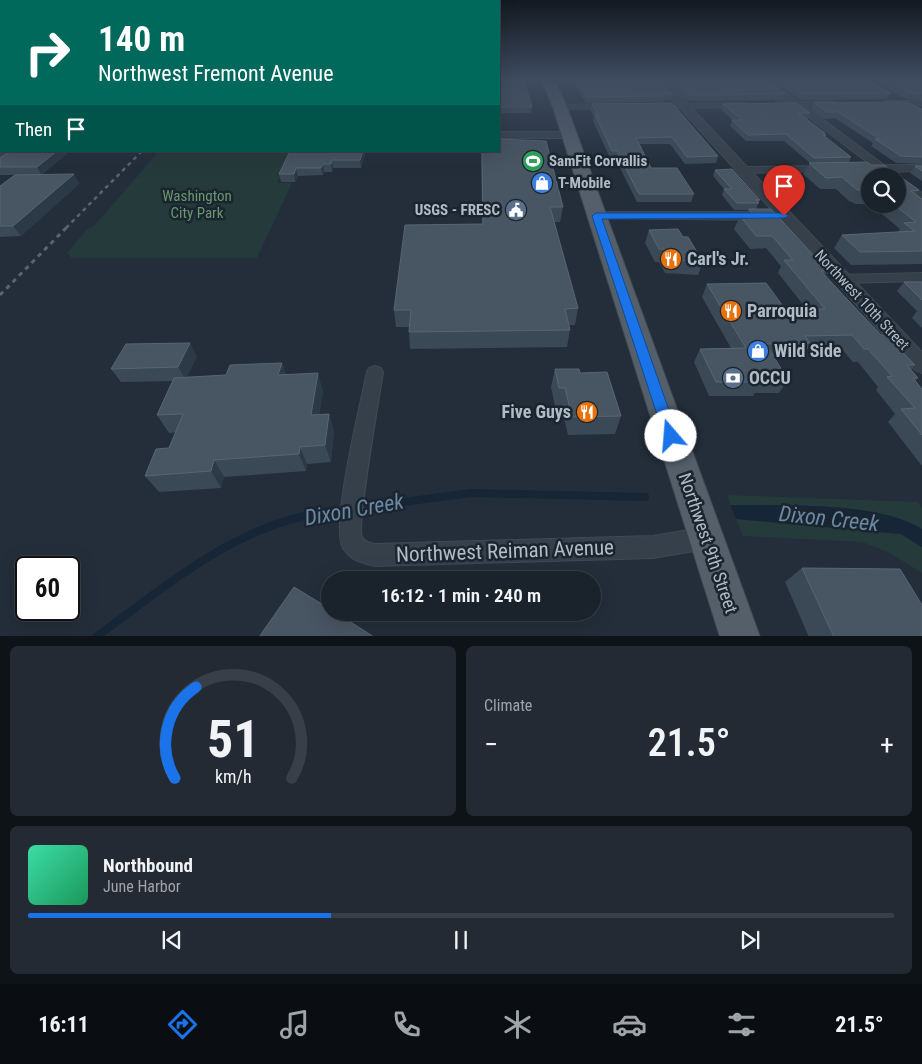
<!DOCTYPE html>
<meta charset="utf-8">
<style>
body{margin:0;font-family:"Roboto Condensed",sans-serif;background:#232a34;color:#f1f3f6;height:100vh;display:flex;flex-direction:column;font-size:19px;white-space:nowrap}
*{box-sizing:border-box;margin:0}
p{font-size:16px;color:#9fa4a9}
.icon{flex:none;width:28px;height:28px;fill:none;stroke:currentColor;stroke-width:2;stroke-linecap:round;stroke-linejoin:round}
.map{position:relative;height:636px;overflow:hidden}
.panel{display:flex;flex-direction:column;gap:10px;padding:10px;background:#0e1318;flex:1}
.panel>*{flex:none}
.guide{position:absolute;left:0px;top:0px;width:500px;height:152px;box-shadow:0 5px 20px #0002,0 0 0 1px #383f48;background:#00695c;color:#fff;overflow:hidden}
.tools{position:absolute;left:861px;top:168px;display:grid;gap:10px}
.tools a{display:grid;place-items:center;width:45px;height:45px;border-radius:50%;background:#1a222c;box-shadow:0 5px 20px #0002,0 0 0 1px #383f48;font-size:25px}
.speed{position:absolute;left:15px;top:556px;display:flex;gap:10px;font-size:25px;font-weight:700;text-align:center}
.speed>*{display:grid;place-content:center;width:65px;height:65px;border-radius:50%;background:#1a222c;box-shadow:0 5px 20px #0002,0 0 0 1px #383f48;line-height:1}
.speed .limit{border:2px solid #111;border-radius:8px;background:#fff;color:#111}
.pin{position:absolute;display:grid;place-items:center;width:42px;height:42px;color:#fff;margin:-51px -21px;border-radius:50% 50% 50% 0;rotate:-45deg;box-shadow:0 0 5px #0007}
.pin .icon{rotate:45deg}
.me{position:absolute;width:55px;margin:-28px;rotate:342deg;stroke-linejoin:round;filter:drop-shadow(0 0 4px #0008)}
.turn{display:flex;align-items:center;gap:18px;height:105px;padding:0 15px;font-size:22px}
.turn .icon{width:65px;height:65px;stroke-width:2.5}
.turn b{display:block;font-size:35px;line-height:42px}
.then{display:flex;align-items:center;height:48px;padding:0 15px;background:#0003;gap:10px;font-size:19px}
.big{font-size:38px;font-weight:600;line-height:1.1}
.panel .tile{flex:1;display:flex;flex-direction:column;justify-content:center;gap:8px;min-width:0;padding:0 18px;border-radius:8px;background:#232a34}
.panel .dial{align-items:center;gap:0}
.dial svg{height:130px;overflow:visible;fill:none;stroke:#383f48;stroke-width:7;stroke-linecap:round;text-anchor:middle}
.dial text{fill:#f1f3f6;stroke:none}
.song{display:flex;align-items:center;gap:15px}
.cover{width:60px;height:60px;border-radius:8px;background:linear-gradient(135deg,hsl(160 70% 55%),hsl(150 70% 35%))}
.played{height:5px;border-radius:2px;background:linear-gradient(90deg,#1a73e8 35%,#383f48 35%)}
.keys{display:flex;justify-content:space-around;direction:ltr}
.heat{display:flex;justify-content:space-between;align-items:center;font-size:28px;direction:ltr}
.panel .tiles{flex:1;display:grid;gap:10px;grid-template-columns:1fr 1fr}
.tile:last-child{grid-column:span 2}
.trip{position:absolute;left:321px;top:571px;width:280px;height:50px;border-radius:25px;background:#1a222c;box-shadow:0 5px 20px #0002,0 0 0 1px #383f48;font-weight:600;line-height:50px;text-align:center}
.dock{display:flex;height:80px;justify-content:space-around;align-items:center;background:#0a0e12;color:#9fa4a9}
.dock .icon{width:35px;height:35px}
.dock .selected{color:#1a73e8}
.dock b{font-size:22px;color:#f1f3f6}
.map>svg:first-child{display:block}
</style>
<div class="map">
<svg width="922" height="637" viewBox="0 0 922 637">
<rect width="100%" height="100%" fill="#232e3a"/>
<path fill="#243a3b" d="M159,151H293L277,183H292L257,258H72L67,253L88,228L94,226Z
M727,495L918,502L922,508V529C877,501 783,506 730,505Z
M736,519L901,534L922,547V573L888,552L862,542L743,536Z"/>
<path fill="#162637" d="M730,505C783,506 877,501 922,529V547L901,534L736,519Z"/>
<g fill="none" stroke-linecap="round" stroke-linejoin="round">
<path stroke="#162637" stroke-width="8" d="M357,508L471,493L645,497
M96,637C159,591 223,536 300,517C315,513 331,512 346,510"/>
<g stroke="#3f4953" stroke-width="2">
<path id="minor" d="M760,80H769L798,102H836L837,104L833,106H805L884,165H922V171L883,172L865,170L864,168L865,166L871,165L794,106H776V102H788Z
M886,101H922V105H886Z
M743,103H746V107L654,108L650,106L654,104Z
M611,104H614V108L560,109L556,107L560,105Z
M499,132H569L574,135L569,138H499Z
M826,166L831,169L830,171L743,173L738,170L743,167Z
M898,177L922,193V201L898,185Z
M596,212H765L771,216L765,220L592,218L590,216L592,214Z
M922,273V281L843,283L838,282L836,279L838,276L843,275Z
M375,366L381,368L383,372C380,395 356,525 362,537C365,542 370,543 375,544L653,536L706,527L714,530L717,538L714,546L706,549L653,558L375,566C362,563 351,561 343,548C330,527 361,402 367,372L369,368Z"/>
</g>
<g stroke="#3f4953" stroke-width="2">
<path id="tertiary" d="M655,80H665L922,352V373L915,370Z
M0,148L1,151H8L4,156L0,157Z"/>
</g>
<g stroke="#3f4953" stroke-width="2">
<path id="primary" d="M542,80H554L567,107L760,637H720L553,107Z"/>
</g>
<use href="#minor" fill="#36404a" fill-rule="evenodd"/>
<use href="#tertiary" fill="#36404a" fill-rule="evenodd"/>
<use href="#primary" fill="#545f6a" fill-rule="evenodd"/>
<path stroke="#586471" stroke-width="2.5" stroke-dasharray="4 4" stroke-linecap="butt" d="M66,228L142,151"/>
<path stroke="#586471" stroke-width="3" stroke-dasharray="4.5 4.5" stroke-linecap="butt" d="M0,295L67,227"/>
</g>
<path fill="#3b4956" d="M499,80L532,107L531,113H499Z
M568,80H659L672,94L670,100H663V102L586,103L572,80Z
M668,80H767L785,94L783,100L695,101L686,100Z
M772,80H869L891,93L887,99L800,100Z
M873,80H922V100L906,99Z
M814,103L922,109V164L896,163L871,146L873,143L835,118L824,119L811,109Z
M592,104L718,156L716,163L685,164L670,144H640L651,168L694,194L691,202H637L615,158H610L593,121L594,116L591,111Z
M723,104L810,113L808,119H806L825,133L824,134L826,135L825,137L851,157L849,162L871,165L919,190L916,194L922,199V264L851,265L834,248L842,235L898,232L900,229L870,204H898L870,176V204H856L849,201L836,189H820L803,174L810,163L784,141H746L730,126L732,120H733L721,110Z
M70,151L42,174H74L79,184L21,236L0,237V186L21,175H0V158Z
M290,151L365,154L361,168H333L332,172H324L323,175L298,176L295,182H281L279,174Z
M481,151H499L563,207L560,222H554L578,308L575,325H569L570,330L567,347L410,349L409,332V327H396L394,310L482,224Z
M915,166H922V181L910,173Z
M715,170L760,200L756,209L828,271L825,275L846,298L881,335L915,365L911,370L918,378L915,381L922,389V466L888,422L895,414L876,390L878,387L858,362H853L842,349H806L801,356L774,357L788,380L779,393H755L753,396H709L694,362L700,349L731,348L702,297L707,284L788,313L809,312L778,273L781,266L766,248L750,249L734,229L740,216H745L748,210H734L722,195L724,189L713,176Z
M649,230L683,237L703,262L698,275L665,273L659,262H655L645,243Z
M904,282H922V328L912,318L917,311L897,291Z
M197,356L187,377L226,375L282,363L286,375L323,391L319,414H329L334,431L331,462L307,464L306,471L224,477L221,488L159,492L145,476L169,448L176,432L169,433L157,415L173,381L121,382L111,369Z
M555,369L580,373L621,416L615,434L568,435L561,405L555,406L551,387Z
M802,568L922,637H809L785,582Z"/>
<path fill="#2c3946" d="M1,118V136L0,137V119Z
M57,151H70L41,174L37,167Z
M363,151H367L365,154L361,168L360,160Z
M332,160L333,168L332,172L331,164Z
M323,164L324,172L323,175L321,168Z
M296,168L298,176L295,182L294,174Z
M74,174L79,184L21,236L13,226Z
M190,343L197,356L186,380L178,367Z
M282,363L288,380L278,375Z
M318,373L323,391L317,432L311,415Z
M329,414L334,431L331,462L325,445Z
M300,447L307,464L306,471L299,454Z
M214,460L224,477L221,488L211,471Z"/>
<path fill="#485562" stroke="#586572" d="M0,80H1V118L0,119Z
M499,80H524L532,107H499Z
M577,80H659L672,94H662L664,96L587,97Z
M675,80H767L785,94L697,95L688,94Z
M783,80H869L891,93L802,94Z
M886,80H922V94L910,93Z
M906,102L922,109V157L901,156L875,139H880L838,112H827L814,103Z
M672,103L718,156L687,157L672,137L636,138L651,168H677L694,194H639L617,151H612L595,114H598L592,104Z
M797,103L810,113H798L825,133H823L826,135H823L851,157L814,158L786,134L748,135L732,120H742L723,104Z
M499,139L546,141L563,207H550L578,308L565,309L570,330L409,332L411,310H394L405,225L483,224L482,151H499Z
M10,151H57L37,167H0V158Z
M290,151H363L360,160H332L331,164H323L321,168H296L294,174H279Z
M867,162L871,165H884L919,190L911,191L922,199V251L860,252L842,235L915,231L904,223L916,222L893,204H898V176H870V191H863L856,189L842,177L826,178L809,163Z
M915,166H922V171Z
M732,169L760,200H756L759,203H737L724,189H732L715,170Z
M74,174L13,226H0V186L15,175Z
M749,209H771L828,271H821L846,298L881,335H886L915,365H907L918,378H913L922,389V435L901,409L915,408L887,377L892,376L868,349H864L852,335L805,336L810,343L766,344L788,380H760L761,382H716L700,349L746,348L707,284L766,283L788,313L819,312V309H825L784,260H793L772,236H756L740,216H754Z
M678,229L683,237H688L703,262L670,260L664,249H659L649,230Z
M904,282H922V300Z
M190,343L178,367L111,369L126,344Z
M282,363L278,375L318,373L311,415L329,414L325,445L300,447L299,454L214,460L211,471L145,476L156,449L169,448L183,414L157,415L174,378L226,375L230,365Z
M555,369H579L580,373L607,372L621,416L572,417L565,388H559Z
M802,568L900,569L922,605V637H834Z
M294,587L330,609V612H335L374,637H259Z"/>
<linearGradient id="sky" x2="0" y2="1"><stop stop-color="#131920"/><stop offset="0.47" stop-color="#3f4c60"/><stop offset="1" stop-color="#3f4c60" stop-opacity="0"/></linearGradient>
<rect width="922" height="169" fill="url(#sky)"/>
<path fill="#1a73e8" stroke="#114b97" d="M596,213H784L789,216L784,218L602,219L678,436L676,440L671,442L666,440L664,436L592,216Z"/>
<defs>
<g id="stadium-disc" transform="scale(1.125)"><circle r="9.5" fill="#2e9e5b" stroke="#1b252f"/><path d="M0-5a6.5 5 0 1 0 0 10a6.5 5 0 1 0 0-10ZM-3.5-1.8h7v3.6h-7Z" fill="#fff"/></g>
<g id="shop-disc" transform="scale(1.125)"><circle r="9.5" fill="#3f7fe0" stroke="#1b252f"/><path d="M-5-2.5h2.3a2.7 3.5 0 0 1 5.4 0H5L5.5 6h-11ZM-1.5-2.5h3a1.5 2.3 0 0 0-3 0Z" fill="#fff"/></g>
<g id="civic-disc" transform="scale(1.125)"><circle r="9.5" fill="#5c6f8a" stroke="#1b252f"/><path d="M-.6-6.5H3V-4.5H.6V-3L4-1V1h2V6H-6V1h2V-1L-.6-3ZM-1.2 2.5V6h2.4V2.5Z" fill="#fff"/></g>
<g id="restaurant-disc" transform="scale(1.125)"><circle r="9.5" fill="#e8710a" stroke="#1b252f"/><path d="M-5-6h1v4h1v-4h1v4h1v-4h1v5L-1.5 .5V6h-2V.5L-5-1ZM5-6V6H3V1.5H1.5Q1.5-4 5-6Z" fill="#fff"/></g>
<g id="bank-disc" transform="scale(1.125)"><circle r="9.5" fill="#5c6f8a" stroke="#1b252f"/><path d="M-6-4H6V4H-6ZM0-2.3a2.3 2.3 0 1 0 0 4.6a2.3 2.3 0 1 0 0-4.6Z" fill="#fff"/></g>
</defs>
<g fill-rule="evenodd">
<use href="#stadium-disc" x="533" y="161"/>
<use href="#shop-disc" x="542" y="183"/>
<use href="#civic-disc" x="516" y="210"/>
<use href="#restaurant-disc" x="671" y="259"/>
<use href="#restaurant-disc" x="731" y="311"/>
<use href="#shop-disc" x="758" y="351"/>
<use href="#bank-disc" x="733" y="378"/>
<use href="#restaurant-disc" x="587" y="412"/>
</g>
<g text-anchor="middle" stroke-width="5" stroke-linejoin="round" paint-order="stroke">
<g font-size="15" font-weight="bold" fill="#b1bbc6" stroke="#1b252f" text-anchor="start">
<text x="549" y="166">SamFit Corvallis</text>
<text x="558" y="188">T-Mobile</text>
<text x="500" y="215" text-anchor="end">USGS - FRESC</text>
</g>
<g font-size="15" fill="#699770" stroke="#1b252f">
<text x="197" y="201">Washington<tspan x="197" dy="17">City Park</tspan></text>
</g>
<g font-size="15" fill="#b1bbc6" stroke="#1b252f">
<text transform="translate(862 300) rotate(47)" y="5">Northwest 10th Street</text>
</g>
<g font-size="18" font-weight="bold" fill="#b1bbc6" stroke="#1b252f" text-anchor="start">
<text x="687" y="265">Carl's Jr.</text>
<text x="747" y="317">Parroquia</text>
<text x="774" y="357">Wild Side</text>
<text x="749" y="384">OCCU</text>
<text x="571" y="418" text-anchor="end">Five Guys</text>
</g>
<g font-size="18" fill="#b1bbc6" stroke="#1b252f">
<text transform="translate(708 543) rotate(71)" y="6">Northwest 9th Street</text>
</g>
<g font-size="21" fill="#b1bbc6" stroke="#1b252f">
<text transform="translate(505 551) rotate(-2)" y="7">Northwest Reiman Avenue</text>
</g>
<g font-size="22" font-style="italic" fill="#6b88a5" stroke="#1b252f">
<text transform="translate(354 509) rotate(-10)" y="8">Dixon Creek</text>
<text transform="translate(829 518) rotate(6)" y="8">Dixon Creek</text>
</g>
</g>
</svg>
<div class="tools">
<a><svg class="icon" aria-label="search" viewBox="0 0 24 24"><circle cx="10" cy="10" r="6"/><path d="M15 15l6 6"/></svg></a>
</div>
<div class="speed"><div class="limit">60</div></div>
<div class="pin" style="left:784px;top:216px;background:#d93025"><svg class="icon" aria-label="arrive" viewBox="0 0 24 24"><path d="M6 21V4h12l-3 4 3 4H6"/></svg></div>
<svg class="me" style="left:671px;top:436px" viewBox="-20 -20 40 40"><circle r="19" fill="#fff"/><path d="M0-13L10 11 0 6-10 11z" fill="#1a73e8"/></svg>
<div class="trip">16:12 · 1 min · 240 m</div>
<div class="guide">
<div class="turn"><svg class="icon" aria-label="right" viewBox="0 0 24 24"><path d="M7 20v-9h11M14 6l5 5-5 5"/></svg><div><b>140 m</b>Northwest Fremont Avenue</div></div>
<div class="then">Then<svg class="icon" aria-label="arrive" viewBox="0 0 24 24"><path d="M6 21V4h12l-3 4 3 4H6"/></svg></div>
</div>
</div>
<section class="panel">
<div class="tiles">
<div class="tile dial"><svg viewBox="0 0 100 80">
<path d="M14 69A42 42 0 1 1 86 69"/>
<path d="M14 69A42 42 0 0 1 27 13" stroke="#1a73e8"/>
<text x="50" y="56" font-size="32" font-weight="700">51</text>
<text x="50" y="72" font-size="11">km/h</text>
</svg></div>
<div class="tile"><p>Climate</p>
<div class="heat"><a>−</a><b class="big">21.5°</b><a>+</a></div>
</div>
<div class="tile">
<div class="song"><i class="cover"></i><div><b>Northbound</b><p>June Harbor</p></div></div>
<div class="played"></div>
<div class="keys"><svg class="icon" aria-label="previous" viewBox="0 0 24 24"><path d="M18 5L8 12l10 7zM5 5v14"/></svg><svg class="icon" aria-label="pause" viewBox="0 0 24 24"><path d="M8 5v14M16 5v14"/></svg><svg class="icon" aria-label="next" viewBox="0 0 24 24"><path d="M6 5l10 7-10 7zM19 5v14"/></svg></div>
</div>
</div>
</section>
<nav class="dock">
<b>16:11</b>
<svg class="icon selected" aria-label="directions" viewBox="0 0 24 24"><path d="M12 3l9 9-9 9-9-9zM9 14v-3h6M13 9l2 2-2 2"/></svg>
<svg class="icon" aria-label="music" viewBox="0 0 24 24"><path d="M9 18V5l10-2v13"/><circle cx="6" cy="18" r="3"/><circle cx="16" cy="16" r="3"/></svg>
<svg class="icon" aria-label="phone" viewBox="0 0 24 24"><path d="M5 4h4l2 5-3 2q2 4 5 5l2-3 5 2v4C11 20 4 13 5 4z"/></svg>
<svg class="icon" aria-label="climate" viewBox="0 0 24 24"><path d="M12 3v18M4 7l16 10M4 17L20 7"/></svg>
<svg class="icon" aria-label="car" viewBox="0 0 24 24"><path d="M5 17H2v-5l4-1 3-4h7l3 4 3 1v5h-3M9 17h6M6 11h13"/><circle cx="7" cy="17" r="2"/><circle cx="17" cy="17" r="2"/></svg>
<svg class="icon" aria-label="filters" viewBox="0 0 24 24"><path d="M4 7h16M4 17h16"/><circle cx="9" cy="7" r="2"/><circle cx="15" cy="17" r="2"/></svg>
<b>21.5°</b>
</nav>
